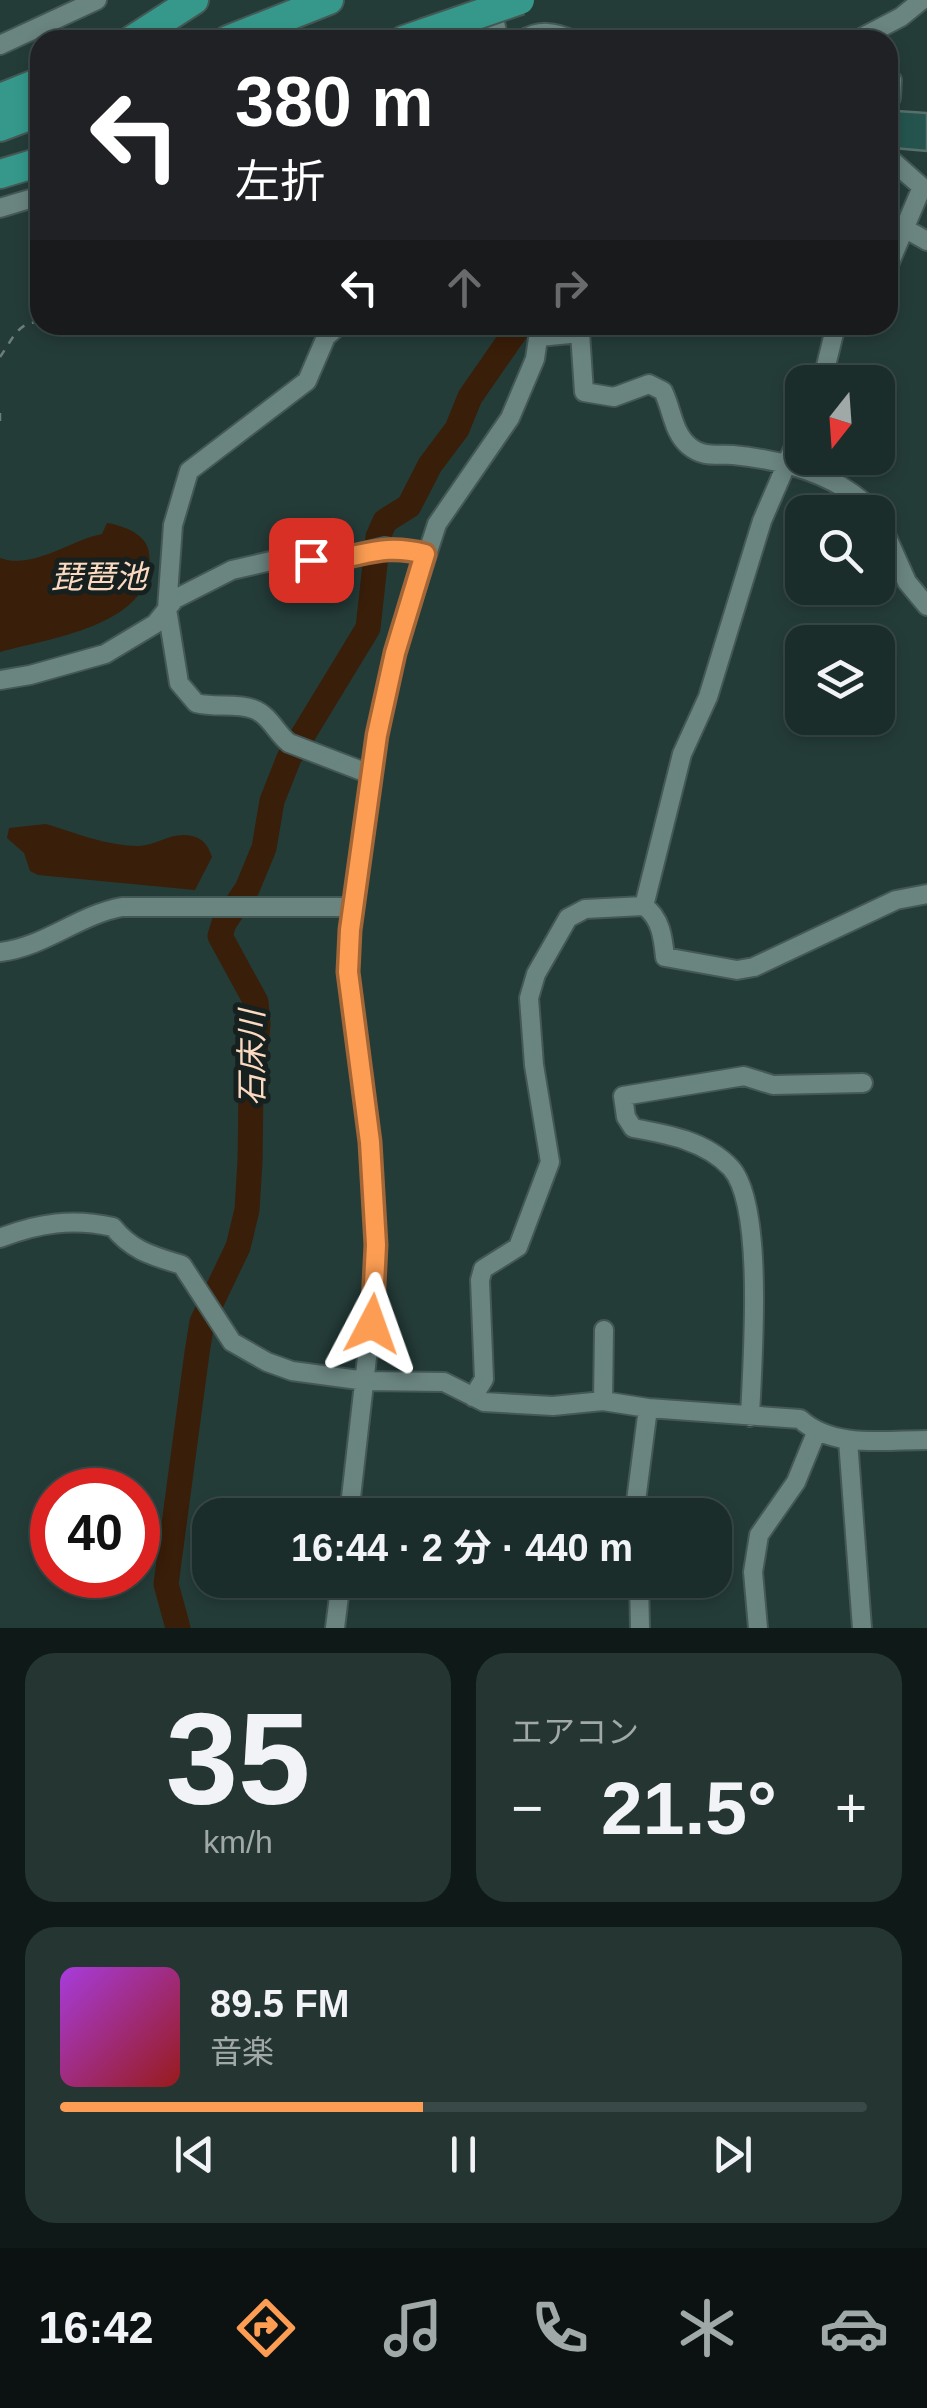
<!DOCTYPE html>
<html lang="ja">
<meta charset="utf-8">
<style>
body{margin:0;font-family:Helvetica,"Noto Sans JP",sans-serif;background:#243532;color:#f1f3f6;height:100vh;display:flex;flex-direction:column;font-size:38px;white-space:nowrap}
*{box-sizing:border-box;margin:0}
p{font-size:32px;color:#a0a8a8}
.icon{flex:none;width:55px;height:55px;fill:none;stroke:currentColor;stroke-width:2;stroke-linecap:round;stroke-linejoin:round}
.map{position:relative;height:1628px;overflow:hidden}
.details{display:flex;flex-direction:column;gap:25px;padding:25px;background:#0f1917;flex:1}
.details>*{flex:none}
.hud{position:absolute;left:30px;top:30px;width:868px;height:305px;border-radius:30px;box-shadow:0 5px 15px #0003,0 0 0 2px #394947;background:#202124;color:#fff;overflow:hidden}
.needle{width:65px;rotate:197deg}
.controls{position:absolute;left:785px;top:365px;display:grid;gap:20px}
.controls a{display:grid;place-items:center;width:110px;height:110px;border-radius:20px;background:#1b2d2a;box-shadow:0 5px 15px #0003,0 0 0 2px #394947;font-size:50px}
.speed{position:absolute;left:30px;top:1468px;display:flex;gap:20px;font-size:50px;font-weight:700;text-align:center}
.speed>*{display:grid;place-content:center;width:130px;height:130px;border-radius:50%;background:#1b2d2a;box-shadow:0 5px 15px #0003,0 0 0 2px #394947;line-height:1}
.speed .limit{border:15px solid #d22;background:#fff;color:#111}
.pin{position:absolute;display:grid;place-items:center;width:85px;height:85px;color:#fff;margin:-42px;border-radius:20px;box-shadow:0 5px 15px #0006}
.me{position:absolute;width:110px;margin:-55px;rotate:4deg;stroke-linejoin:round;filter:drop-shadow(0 0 8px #0008)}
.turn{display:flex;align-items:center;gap:35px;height:210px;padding:0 40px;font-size:45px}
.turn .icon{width:130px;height:130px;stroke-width:2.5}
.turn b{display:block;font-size:70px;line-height:85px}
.lanes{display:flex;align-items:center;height:95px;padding:0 40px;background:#0003;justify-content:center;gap:50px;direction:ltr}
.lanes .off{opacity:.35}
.big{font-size:75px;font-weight:700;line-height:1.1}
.details .card{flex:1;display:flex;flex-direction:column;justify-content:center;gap:15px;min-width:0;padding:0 35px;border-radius:30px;background:#243532}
.details .dial{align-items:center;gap:0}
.dial b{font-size:130px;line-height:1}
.song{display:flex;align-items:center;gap:30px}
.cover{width:120px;height:120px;border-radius:15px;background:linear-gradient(135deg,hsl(280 70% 55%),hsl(0 70% 35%))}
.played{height:10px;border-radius:5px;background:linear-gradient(90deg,#fc9d53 45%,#394947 45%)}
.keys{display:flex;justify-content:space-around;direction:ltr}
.heat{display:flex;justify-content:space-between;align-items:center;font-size:55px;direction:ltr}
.details .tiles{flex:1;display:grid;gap:25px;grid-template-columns:1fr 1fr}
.card:last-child{grid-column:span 2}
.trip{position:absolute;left:192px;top:1498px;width:540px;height:100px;border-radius:30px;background:#1b2d2a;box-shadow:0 5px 15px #0003,0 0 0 2px #394947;font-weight:700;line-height:100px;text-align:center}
.menu{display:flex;height:160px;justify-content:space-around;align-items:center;background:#0b1211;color:#a0a8a8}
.menu .icon{width:70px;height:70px}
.menu .active{color:#fc9d53}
.menu b{font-size:45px;color:#f1f3f6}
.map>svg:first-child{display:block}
</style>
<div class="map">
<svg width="927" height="1628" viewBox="0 0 927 1628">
<rect width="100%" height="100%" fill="#243c38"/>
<path fill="#391e09" d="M107,523C124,526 147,534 149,553C159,625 50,638 0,652V558C34,570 70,540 102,534Z
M46,824C76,833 107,846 139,846C157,845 173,831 192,836C204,839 208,846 212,857L195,890L38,875L30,871L24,853L7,838L9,828Z"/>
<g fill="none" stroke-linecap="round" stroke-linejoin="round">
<path stroke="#391e09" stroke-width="25" d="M178,1628L166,1584L197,1353L202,1322L238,1247L247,1210L250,1161L251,1091L258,1025L256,1002L220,936L224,923L247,889L264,848L272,801L289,758L368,628L378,537L385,521L409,506L430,465L457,429L470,397L520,325"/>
</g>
<path fill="#25544e" stroke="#57706b" stroke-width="2.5" d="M897,111L927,113V151L894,148Z"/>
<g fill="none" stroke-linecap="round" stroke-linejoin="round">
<g stroke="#445855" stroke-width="22">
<path id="minor" d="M490,2L499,40
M522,40C540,29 555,32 573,40
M857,40L901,17L922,0
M0,45L97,0
M888,76L892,80L891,98L888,101
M888,157L922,187L888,267
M0,208L40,196
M904,228L927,241
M339,325L326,337L307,381L189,471L173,525L167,609L179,683L196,703C214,708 236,703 253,709C270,715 276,733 289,743L362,771
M539,337L580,333L584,392L614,397L649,384L663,391C672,409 673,433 689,446C703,458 717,454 733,455C783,460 839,475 874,512
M822,382L836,325
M878,517L907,582L927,606
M0,680L30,675L105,654L155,624L175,599L232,570L288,557L327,561L385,547L425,554
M644,906L682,754L708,697L762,521L802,428
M0,952C45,947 78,915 122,907H353
M0,1238C38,1223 73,1218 113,1227C132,1251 153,1256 182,1265L232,1342L267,1362L292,1371L366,1381L444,1382L484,1402L553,1406L603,1401L648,1408L800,1419C833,1449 885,1440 927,1440
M473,1397L484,1379L480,1280L483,1269L518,1247L550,1162L534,1065L529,998L536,974L568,918L585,909L644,906C661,918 663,938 665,957L737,970L754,967L896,900L927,894
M603,1401L604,1330
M750,1417C752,1364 765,1206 731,1168C706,1141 667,1134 633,1128L626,1117L623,1096L744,1076L773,1085L863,1083
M848,1440L862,1628
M349,1515L374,1296L376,1245L370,1142L348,973L350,929L377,735L395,653L437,524L510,418L535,359L540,325
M637,1515L636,1501L648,1408
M639,1580L640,1628
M335,1628L341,1580
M758,1628L753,1572L759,1535L796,1482L816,1433"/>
</g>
<g stroke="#445855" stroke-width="32">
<path id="highway" d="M132,40L194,0
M228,40L329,0
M404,40L424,33
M0,98L40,82
M0,127L40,112
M0,174L40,162"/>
</g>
<path stroke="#6b7e7b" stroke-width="2.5" stroke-dasharray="8 8" stroke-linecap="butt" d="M53,325H57
M0,357C11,342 19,319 40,323
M0,413V424"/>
<use href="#minor" stroke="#6a847f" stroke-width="18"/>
<use href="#highway" stroke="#35988b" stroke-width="28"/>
<g stroke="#445855" stroke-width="32" stroke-linecap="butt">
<path id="highway-bridge" d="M424,33L520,0"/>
</g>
<use href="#highway-bridge" stroke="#35988b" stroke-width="28"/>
</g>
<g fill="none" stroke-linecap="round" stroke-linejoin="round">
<g stroke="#a46636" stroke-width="25">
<path id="route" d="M311,560C358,562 375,541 425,554L395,653L377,735L350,930L348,972L370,1142L376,1245L372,1324"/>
</g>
<use href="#route" stroke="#fc9d53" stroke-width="18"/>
</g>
<g text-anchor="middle" stroke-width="10" stroke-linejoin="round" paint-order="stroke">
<g font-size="32" font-style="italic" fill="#fcdac2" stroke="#16201f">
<text x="99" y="588">琵琶池</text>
<text transform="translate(252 1058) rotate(-90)" y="11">石床川</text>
</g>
</g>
</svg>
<div class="controls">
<a><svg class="needle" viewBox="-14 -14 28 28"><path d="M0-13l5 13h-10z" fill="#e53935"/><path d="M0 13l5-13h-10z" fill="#a0a8a8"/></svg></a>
<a><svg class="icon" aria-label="search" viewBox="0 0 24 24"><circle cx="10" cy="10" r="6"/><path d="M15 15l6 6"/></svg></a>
<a><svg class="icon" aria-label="layers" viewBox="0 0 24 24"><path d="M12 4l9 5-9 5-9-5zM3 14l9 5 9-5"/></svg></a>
</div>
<div class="speed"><div class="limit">40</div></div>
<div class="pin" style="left:311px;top:560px;background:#d93025"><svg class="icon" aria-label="arrive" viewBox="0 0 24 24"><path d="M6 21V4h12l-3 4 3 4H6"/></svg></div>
<svg class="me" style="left:372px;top:1324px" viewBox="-20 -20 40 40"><path d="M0-17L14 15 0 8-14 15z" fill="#fc9d53" stroke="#fff" stroke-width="4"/></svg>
<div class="trip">16:44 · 2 分 · 440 m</div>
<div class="hud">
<div class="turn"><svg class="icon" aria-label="left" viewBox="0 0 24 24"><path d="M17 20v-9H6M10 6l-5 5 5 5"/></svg><div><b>380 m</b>左折</div></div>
<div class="lanes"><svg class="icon" aria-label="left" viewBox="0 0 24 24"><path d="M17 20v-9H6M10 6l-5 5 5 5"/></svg><svg class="icon off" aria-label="ahead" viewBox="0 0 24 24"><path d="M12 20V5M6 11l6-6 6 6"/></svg><svg class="icon off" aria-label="right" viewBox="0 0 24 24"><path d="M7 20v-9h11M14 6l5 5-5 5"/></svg></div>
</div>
</div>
<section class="details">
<div class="tiles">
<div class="card dial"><b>35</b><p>km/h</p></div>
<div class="card"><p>エアコン</p>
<div class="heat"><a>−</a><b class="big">21.5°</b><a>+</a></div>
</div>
<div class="card">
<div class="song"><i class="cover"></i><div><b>89.5 FM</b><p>音楽</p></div></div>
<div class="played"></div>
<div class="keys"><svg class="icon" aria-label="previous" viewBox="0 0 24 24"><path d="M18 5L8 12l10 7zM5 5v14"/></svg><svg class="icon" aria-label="pause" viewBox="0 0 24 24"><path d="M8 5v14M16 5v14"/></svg><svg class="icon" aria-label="next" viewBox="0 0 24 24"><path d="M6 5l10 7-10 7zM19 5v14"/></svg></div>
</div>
</div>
</section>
<nav class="menu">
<b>16:42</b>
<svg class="icon active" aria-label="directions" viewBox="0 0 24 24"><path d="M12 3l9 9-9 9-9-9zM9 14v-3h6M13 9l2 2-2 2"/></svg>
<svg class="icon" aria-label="music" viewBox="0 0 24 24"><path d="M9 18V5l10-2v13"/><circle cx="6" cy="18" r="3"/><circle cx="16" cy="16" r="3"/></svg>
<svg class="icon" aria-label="phone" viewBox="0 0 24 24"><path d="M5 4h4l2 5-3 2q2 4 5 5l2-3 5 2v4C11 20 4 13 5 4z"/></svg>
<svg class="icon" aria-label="climate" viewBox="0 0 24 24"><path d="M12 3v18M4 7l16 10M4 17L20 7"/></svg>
<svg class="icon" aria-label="car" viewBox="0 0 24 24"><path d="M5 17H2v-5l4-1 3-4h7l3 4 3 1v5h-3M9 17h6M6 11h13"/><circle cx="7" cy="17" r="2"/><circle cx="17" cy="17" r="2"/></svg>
</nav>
